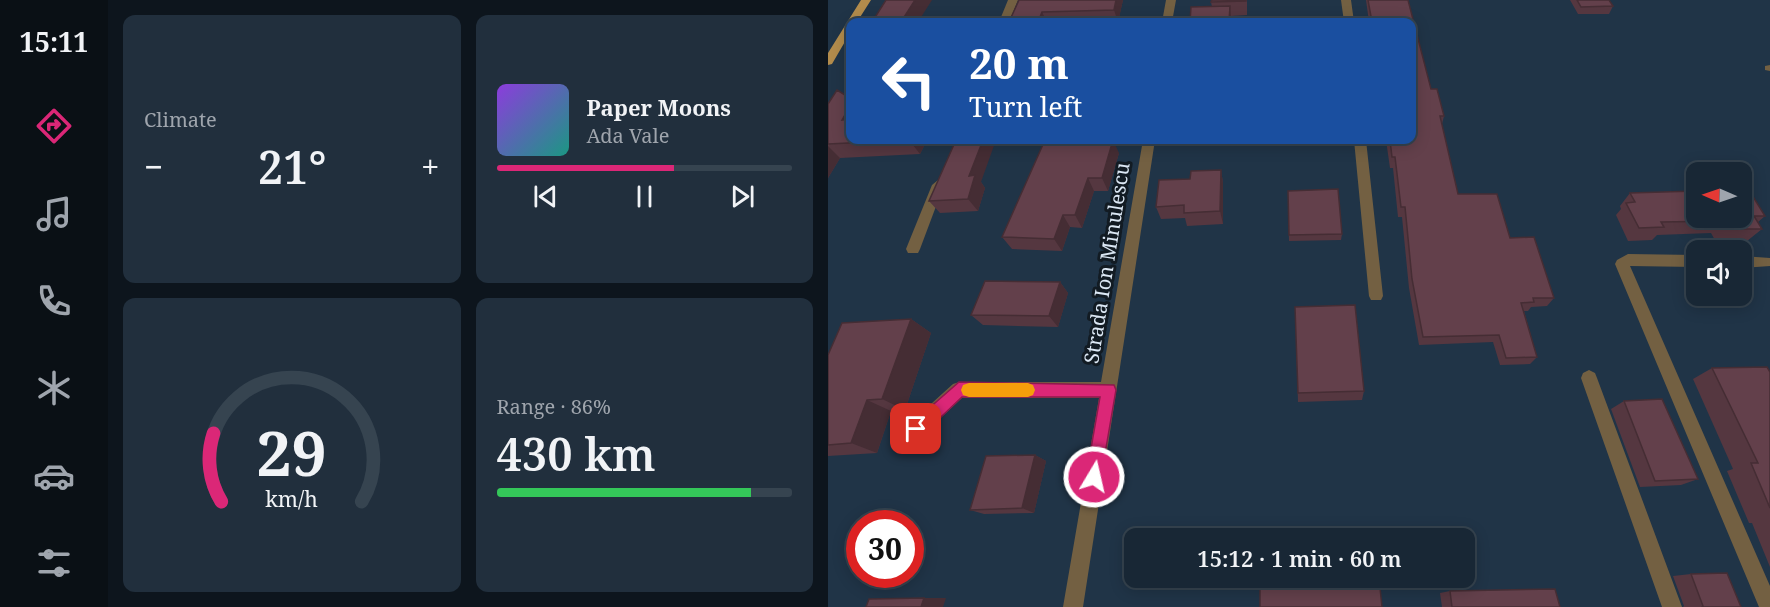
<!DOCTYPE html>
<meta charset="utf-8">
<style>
body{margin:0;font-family:"Noto Serif",serif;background:#212f3d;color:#f1f3f6;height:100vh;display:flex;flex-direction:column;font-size:22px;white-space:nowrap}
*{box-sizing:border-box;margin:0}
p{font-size:20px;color:#9fa5ad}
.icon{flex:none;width:33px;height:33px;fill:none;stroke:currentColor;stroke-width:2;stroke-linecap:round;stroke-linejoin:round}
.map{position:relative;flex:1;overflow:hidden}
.drawer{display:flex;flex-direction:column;gap:15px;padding:15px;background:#0d151d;width:720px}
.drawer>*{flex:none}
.top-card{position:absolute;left:18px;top:18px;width:570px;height:126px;border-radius:12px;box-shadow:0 3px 15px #0003,0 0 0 2px #364450;background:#1a4fa0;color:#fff;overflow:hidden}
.needle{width:39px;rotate:272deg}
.tools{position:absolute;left:858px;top:162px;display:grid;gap:12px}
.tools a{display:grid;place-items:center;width:66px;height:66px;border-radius:12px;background:#182735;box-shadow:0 3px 15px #0003,0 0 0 2px #364450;font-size:30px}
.speed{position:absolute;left:18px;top:510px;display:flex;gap:12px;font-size:30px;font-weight:700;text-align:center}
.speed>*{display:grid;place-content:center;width:78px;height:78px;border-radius:50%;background:#182735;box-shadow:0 3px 15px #0003,0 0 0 2px #364450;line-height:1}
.speed .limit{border:9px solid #d22;background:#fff;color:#111}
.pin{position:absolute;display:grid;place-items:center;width:51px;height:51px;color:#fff;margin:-26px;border-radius:12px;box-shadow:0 3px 9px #0006}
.me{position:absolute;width:66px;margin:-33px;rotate:9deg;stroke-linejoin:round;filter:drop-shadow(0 0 4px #0008)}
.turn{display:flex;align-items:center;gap:21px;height:126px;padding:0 24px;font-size:27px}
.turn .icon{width:78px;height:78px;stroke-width:2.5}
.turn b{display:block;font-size:42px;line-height:51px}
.big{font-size:45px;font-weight:600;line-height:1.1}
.drawer .tile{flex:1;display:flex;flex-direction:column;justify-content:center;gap:9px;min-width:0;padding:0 21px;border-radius:12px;background:#212f3d}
.drawer .dial{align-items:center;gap:0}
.dial svg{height:156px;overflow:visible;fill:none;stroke:#364450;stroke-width:7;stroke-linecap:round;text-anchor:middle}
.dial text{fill:#f1f3f6;stroke:none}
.song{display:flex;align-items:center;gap:18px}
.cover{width:72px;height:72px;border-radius:9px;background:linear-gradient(135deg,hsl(270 70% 55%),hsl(170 70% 35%))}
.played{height:6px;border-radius:3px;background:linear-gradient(90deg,#db2777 60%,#364450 60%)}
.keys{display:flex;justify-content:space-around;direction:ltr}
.heat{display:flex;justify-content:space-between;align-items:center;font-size:33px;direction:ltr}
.charge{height:9px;border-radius:4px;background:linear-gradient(90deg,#34c759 86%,#364450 0)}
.drawer .tiles{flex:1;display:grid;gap:15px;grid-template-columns:repeat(2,1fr)}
.trip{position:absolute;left:296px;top:528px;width:351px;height:60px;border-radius:12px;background:#182735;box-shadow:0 3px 15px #0003,0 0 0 2px #364450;font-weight:600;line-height:60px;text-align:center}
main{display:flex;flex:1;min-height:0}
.menu{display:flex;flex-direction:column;width:108px;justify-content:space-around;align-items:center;background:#0a1015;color:#9fa5ad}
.menu .icon{width:42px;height:42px}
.menu .on{color:#db2777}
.menu b{font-size:27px;color:#f1f3f6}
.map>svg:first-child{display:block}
</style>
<main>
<nav class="menu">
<b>15:11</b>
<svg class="icon on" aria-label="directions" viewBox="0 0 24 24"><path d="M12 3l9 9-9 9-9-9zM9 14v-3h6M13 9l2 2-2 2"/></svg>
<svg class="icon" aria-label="music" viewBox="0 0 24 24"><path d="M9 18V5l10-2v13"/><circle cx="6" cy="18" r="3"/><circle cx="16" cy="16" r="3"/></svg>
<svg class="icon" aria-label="phone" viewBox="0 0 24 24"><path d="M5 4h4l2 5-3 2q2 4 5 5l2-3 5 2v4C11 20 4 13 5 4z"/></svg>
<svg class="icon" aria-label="climate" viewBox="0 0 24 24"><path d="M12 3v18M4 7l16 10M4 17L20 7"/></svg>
<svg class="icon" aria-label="car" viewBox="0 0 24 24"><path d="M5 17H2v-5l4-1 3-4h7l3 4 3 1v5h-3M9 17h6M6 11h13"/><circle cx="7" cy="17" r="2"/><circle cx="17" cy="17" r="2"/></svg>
<svg class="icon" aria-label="filters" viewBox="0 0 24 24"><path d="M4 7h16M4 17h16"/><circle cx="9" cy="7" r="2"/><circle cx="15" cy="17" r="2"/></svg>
</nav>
<section class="drawer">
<div class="tiles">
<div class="tile"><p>Climate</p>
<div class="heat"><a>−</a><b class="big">21°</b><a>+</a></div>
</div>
<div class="tile">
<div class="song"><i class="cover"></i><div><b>Paper Moons</b><p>Ada Vale</p></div></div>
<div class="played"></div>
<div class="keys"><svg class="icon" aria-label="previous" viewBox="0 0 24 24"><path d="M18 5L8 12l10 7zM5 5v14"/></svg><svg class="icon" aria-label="pause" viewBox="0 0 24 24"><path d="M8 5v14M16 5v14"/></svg><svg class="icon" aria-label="next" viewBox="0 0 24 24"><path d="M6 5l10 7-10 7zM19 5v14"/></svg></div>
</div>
<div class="tile dial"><svg viewBox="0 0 100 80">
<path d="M14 69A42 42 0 1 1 86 69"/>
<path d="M14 69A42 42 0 0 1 10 34" stroke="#db2777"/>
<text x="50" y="56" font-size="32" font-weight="700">29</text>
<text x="50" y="72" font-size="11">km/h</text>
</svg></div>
<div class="tile"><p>Range · 86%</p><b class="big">430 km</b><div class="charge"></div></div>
</div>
</section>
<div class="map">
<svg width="942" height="607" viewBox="0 0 942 607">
<rect width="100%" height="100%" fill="#203447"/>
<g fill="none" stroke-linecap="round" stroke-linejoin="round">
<path fill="#736042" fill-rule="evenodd" d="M180,0H190L181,22H171Z
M338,0H348L344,22H334Z
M513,0H523L526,22H516Z
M942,65V71L937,70V66Z
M315,140H327L255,607H235L271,398H134L94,435L88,437L82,435L79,429L82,423L125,384L131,382H273Z
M526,140H538L555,296L553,300H543L541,296Z
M110,180L116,185L92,249L90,253H80L78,249L104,185Z
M800,254L868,255V267L802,266L942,586V607H931L787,264L789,260Z
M914,256L942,258V266L914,268Z
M761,370L767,373L769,378L854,607H834L753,378L755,373Z"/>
<path fill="#b38c4c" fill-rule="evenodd" d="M33,0H43L29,22H22V33L4,64L0,65V53Z"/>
</g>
<path fill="#553740" d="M191,0H295L290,22H181Z
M419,0V15L403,16V22H362L384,7L383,2Z
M538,0H580L603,89L616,116L614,124L630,194L682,238L726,298L719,306L703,307L700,311H696L709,357L702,364L672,365L665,342L591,345L581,288L574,217H570L565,168H562L558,140H584V22H541Z
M742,0H781L785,6L781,14H750Z
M22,47V60L18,54Z
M0,104L22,140H99L92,154L12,158L0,178Z
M291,153L280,191H266L254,228L242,227L234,251L184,249L174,237Z
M393,170L395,183V224L359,226L357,218L333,219L328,207L362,179Z
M153,182L157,188L150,211L112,213L101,201Z
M914,182L937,216L930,222L934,229L919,241L888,242L883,233L829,235L824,240L800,241L788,215L793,209L792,206L802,193L866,191L868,189V218Z
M460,191L514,234L513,240L461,241Z
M232,282L240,293L230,327L155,325L143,315Z
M467,307L536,391L534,400L470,402Z
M83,319L103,333L77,410L63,411L49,453L0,456V355Z
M884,368L942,372V567L924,523H921L899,471L905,469L865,379Z
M796,401L870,479L853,485L812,487L783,409Z
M207,455L218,461L206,513L156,514L142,510Z
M863,574L913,607H855L856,606L845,576Z
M622,591L732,607H614L612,593Z"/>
<path fill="#452d34" d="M87,0H104L90,22H73Z
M288,0H295L290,22L286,10Z
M402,6L403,20V22H401Z
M214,12L219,22H210Z
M22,106V129L14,120Z
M81,140H99L92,154Z
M155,140H168L153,182L157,188L150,211L140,199L141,176Z
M285,140L291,153L280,191L274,178Z
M0,146L12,158L0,178Z
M393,170L395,183V224L392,211Z
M260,178L266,191L254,228L247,215Z
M235,215L242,227L234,251L226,239Z
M232,282L240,293L230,327L221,316Z
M83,319L103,333L77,410L54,399Z
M39,400L63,411L49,453L23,443Z
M207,455L218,461L206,513L194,508Z
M96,598H118L115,607H93Z"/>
<path fill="#63404b" stroke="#452d34" stroke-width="1.5" d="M58,0H87L73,22H39L42,19H46Z
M191,0H288L286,10L214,12L210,22H181Z
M384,0H418V1L383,2Z
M540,0H580L603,89H609L616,116H612L630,194H669L682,238L706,237L726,298H705L706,302L693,303L709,357L678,358L671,335L595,337L584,279L577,207H573L567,157H564L562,140H584V22H544Z
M749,0H781L785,6L753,7Z
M402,6L401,22H362L363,7Z
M22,47V54H18Z
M9,90L22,98V106L14,120L22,119V140H81L0,144V104Z
M128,140H155L141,176L147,175L140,199L101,201Z
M217,140H285L274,178H260L247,215H235L226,239L174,237Z
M393,170L392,211L356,213V205L328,207L331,180L362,179L363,171Z
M914,182H916L937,216H926L934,229H902L897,221L833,222L836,227L811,228L798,203L807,202L802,193L868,191V218H914Z
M510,189L514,234L461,235L460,191Z
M157,281L232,282L221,316L143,315Z
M527,305L536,391L470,393L467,307Z
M83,319L54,399L39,400L23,443L0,445V355L14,323Z
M939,367L942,372V508L923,463H930L884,368Z
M834,399L870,479L827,481L796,401Z
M207,455L194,508L142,510L158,456Z
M899,573L913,607H874L875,606L863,574Z
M432,578H472V579L551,578L554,607H432Z
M727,589L732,607H624L622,591Z
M96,598L93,607H38L41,599Z"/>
<path fill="#db2777" stroke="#8e194d" stroke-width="1.5" d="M131,382L286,385L288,390L272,483L266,485L261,483L258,477L272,397H134L94,435L88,437L83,435L81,429L83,424Z"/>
<path fill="#f59e0b" d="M141,383H200L205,385L207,390L205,395L200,397H141L135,395L133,390L135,385Z"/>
<g text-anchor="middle" stroke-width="6" stroke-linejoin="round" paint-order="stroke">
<g font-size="20" fill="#dce8f5" stroke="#121b23">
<text transform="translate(279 263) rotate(-81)" y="7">Strada Ion Minulescu</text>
</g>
</g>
</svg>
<div class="tools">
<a><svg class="needle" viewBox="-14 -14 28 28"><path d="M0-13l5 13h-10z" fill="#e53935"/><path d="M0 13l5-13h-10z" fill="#9fa5ad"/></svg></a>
<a><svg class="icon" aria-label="sound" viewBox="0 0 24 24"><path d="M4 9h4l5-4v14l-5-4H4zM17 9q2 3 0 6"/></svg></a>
</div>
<div class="speed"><div class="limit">30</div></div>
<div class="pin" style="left:88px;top:429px;background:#d93025"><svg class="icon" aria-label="arrive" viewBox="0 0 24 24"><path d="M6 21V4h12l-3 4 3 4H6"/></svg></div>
<svg class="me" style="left:266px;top:477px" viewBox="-20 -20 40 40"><circle r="17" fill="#db2777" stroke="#fff" stroke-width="3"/><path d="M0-11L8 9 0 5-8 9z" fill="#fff"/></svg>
<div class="trip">15:12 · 1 min · 60 m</div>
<div class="top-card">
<div class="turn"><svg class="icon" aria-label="left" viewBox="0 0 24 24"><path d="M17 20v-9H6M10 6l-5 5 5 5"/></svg><div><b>20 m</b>Turn left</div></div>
</div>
</div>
</main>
